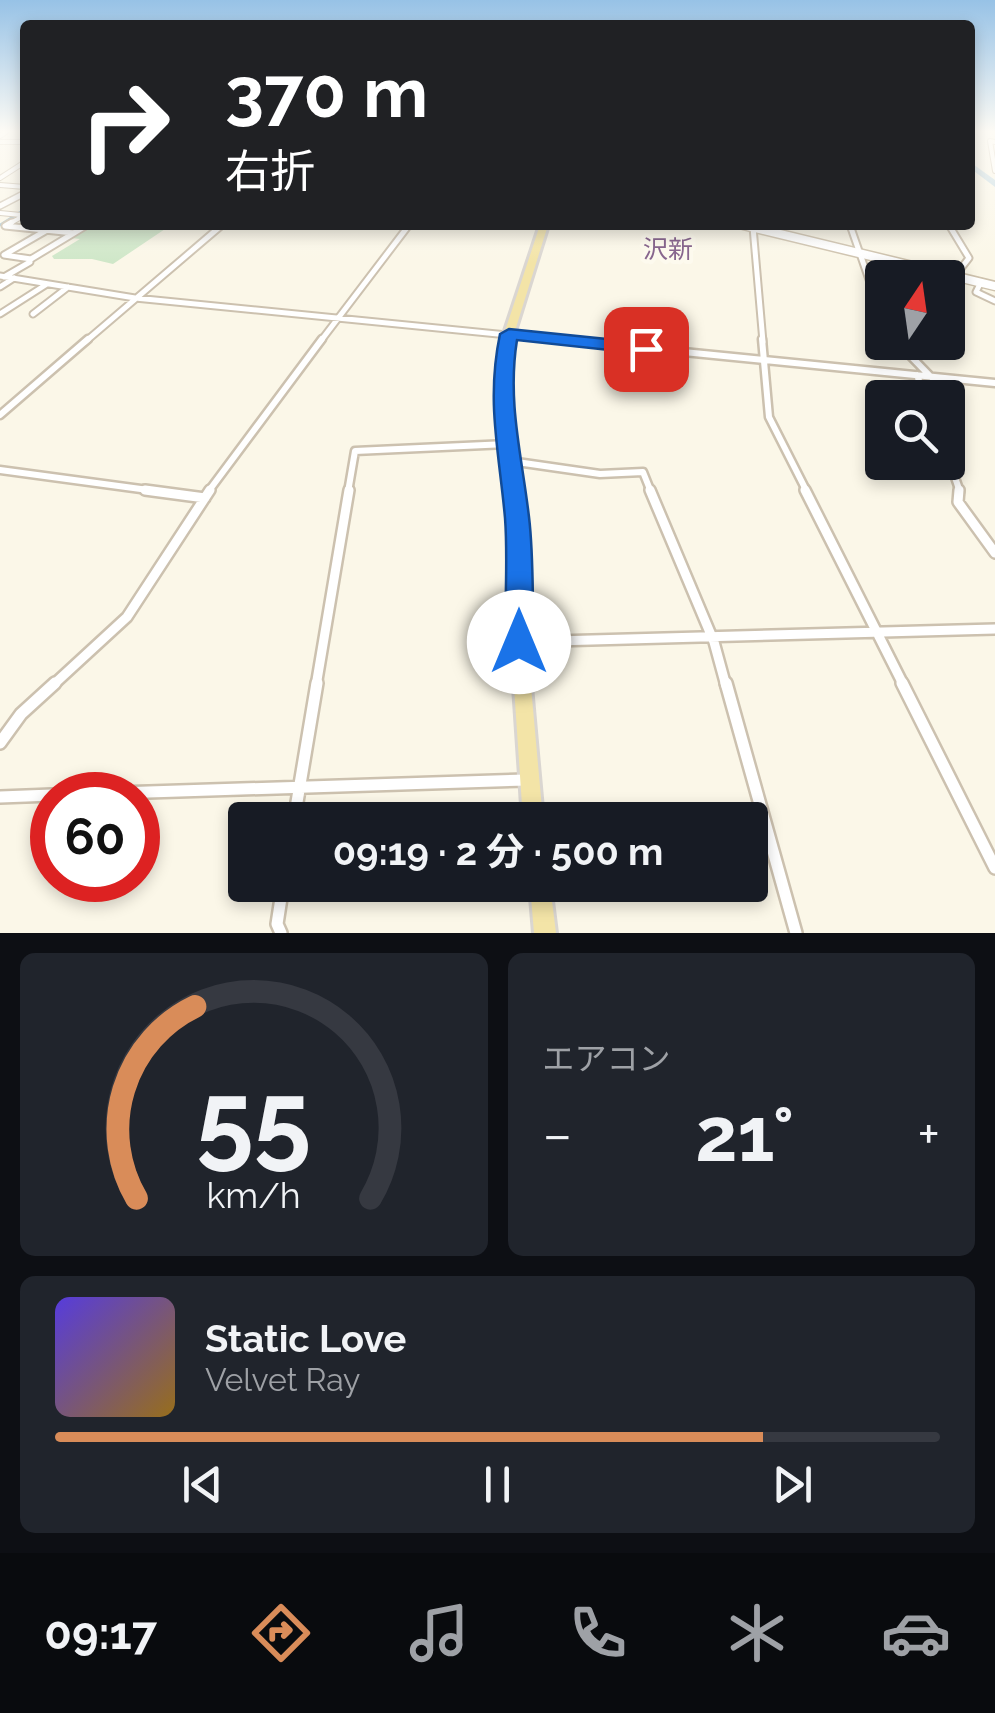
<!DOCTYPE html>
<html lang="ja">
<meta charset="utf-8">
<style>
body{margin:0;font-family:Raleway,"Noto Sans JP",sans-serif;background:#20242c;color:#f1f3f6;height:100vh;display:flex;flex-direction:column;font-size:38px;white-space:nowrap}
*{box-sizing:border-box;margin:0}
p{font-size:32px;color:#9ea1a6}
.icon{flex:none;width:55px;height:55px;fill:none;stroke:currentColor;stroke-width:2;stroke-linecap:round;stroke-linejoin:round}
.map{position:relative;height:933px;overflow:hidden}
.sheet{display:flex;flex-direction:column;gap:20px;padding:20px;background:#0d0f14;flex:1}
.sheet>*{flex:none}
.guide{position:absolute;left:20px;top:20px;width:955px;height:210px;border-radius:10px;box-shadow:0 5px 15px #0003;background:#202124;color:#fff;overflow:hidden}
.needle{width:65px;rotate:13deg}
.tools{position:absolute;left:865px;top:260px;display:grid;gap:20px}
.tools a{display:grid;place-items:center;width:100px;height:100px;border-radius:10px;background:#171b24;box-shadow:0 5px 15px #0003;font-size:50px}
.speed{position:absolute;left:30px;top:772px;display:flex;gap:20px;font-size:50px;font-weight:700;text-align:center}
.speed>*{display:grid;place-content:center;width:130px;height:130px;border-radius:50%;background:#171b24;box-shadow:0 5px 15px #0003;line-height:1}
.speed .limit{border:15px solid #d22;background:#fff;color:#111}
.pin{position:absolute;display:grid;place-items:center;width:85px;height:85px;color:#fff;margin:-42px;border-radius:20px;box-shadow:0 5px 15px #0006}
.me{position:absolute;width:110px;margin:-55px;rotate:0deg;stroke-linejoin:round;filter:drop-shadow(0 0 8px #0008)}
.turn{display:flex;align-items:center;gap:35px;height:210px;padding:0 40px;font-size:45px}
.turn .icon{width:130px;height:130px;stroke-width:2.5}
.turn b{display:block;font-size:70px;line-height:85px}
.big{font-size:75px;font-weight:700;line-height:1.1}
.sheet .tile{flex:1;display:flex;flex-direction:column;justify-content:center;gap:15px;min-width:0;padding:0 35px;border-radius:15px;background:#20242c}
.sheet .dial{align-items:center;gap:0}
.dial svg{height:260px;overflow:visible;fill:none;stroke:#363941;stroke-width:7;stroke-linecap:round;text-anchor:middle}
.dial text{fill:#f1f3f6;stroke:none}
.song{display:flex;align-items:center;gap:30px}
.cover{width:120px;height:120px;border-radius:15px;background:linear-gradient(135deg,hsl(250 70% 55%),hsl(40 70% 35%))}
.played{height:10px;border-radius:5px;background:linear-gradient(90deg,#d98c59 80%,#363941 80%)}
.keys{display:flex;justify-content:space-around;direction:ltr}
.heat{display:flex;justify-content:space-between;align-items:center;font-size:55px;direction:ltr}
.sheet .tiles{flex:1;display:grid;gap:20px;grid-template-columns:1fr 1fr}
.tile:last-child{grid-column:span 2}
.trip{position:absolute;left:228px;top:802px;width:540px;height:100px;border-radius:10px;background:#171b24;box-shadow:0 5px 15px #0003;font-weight:700;line-height:100px;text-align:center}
.tabs{display:flex;height:160px;justify-content:space-around;align-items:center;background:#090b0e;color:#9ea1a6}
.tabs .icon{width:70px;height:70px}
.tabs .selected{color:#d98c59}
.tabs b{font-size:45px;color:#f1f3f6}
.map>svg:first-child{display:block}
</style>
<div class="map">
<svg width="995" height="933" viewBox="0 0 995 933">
<rect width="100%" height="100%" fill="#fbf7e8"/>
<path fill="#cfe7c8" d="M92,225H171L113,264L92,259H54L52,256L80,239L72,238Z"/>
<g fill="none" stroke-linecap="round" stroke-linejoin="round">
<path stroke="#a5c4d3" stroke-width="2.5" d="M0,225L25,209"/>
<path fill="#bed7e3" fill-rule="evenodd" d="M970,162L995,180V187L970,168Z"/>
<g stroke="#ccc1af" stroke-width="6">
<path id="minor-far4" d="M0,136L6,132
M0,142H25
M995,142L990,141L995,171
M0,178L25,162
M0,185L25,187
M0,213L21,215
M7,225L25,215"/>
</g>
<g stroke="#ccc1af" stroke-width="9">
<path id="minor-far3" d="M12,222L5,226L74,233L87,225
M850,225L882,317
M949,225L969,258L955,276
M753,227L763,342
M47,230L4,255L31,259L74,233
M0,276L135,298L579,342
M4,277L30,262
M981,282L976,292L995,301
M0,287L14,278
M0,314L47,284
M33,314L68,287
M85,342L222,225
M320,342L409,225"/>
</g>
<g stroke="#ccc1af" stroke-width="11">
<path id="minor-far2" d="M553,339L995,383
M762,339L769,417L807,492
M897,342L931,377
M917,375L925,398
M0,415L88,339
M948,457L960,492
M510,461L600,474L643,472L651,492
M0,470L163,492
M208,492L322,339
M348,492L355,451L507,444"/>
</g>
<g stroke="#ccc1af" stroke-width="14">
<path id="minor-far1" d="M145,490L205,498
M650,490L714,642L726,686
M805,490L904,686
M959,490L958,502L995,553
M519,642L995,629
M52,686L127,617L210,490
M316,686L349,490"/>
</g>
<g stroke="#ccc1af" stroke-width="16">
<path id="minor" d="M726,683L796,933
M902,683L995,868
M0,743L21,714L55,683
M56,795L526,780
M0,797L52,795
M294,820L317,683
M281,933L277,924L283,885"/>
</g>
<g stroke="#ccc1af" stroke-width="8">
<path id="tertiary" d="M0,206L25,193"/>
</g>
<g stroke="#cec2ad" stroke-width="11">
<path id="secondary" d="M743,225L995,286"/>
</g>
<g stroke="#dad6d1" stroke-width="6">
<path id="primary" d="M540,225H548L514,334L506,377L524,521L527,642L543,820H523L511,642L510,521L496,377L504,334Z
M530,885H550L556,933H534Z"/>
</g>
<use href="#minor-far4" stroke="#fff" stroke-width="4"/>
<use href="#minor-far3" stroke="#fff" stroke-width="5"/>
<use href="#minor-far2" stroke="#fff" stroke-width="6"/>
<use href="#minor-far1" stroke="#fff" stroke-width="9"/>
<use href="#minor" stroke="#fff" stroke-width="11"/>
<use href="#tertiary" stroke="#fff" stroke-width="5"/>
<use href="#secondary" stroke="#fff" stroke-width="8"/>
<use href="#primary" fill="#f3e4a7" fill-rule="evenodd"/>
</g>
<linearGradient id="sky" x2="0" y2="1"><stop stop-color="#97c2e6"/><stop offset="0.5" stop-color="#fdfbf5"/><stop offset="1" stop-color="#fdfbf5" stop-opacity="0"/></linearGradient>
<rect width="995" height="263" fill="url(#sky)"/>
<path fill="#1a73e8" stroke="#114b97" stroke-width="2.5" d="M509,329L646,343L656,349L646,354L517,340C507,402 522,456 529,517C534,558 532,601 534,642L529,650H509L505,642C505,601 508,558 505,518C499,451 486,401 500,334Z"/>
<g text-anchor="middle" stroke-width="8" stroke-linejoin="round" paint-order="stroke">
<g font-size="25" fill="#88668e" stroke="#fdfaee">
<text x="668" y="258">沢新</text>
</g>
</g>
</svg>
<div class="tools">
<a><svg class="needle" viewBox="-14 -14 28 28"><path d="M0-13l5 13h-10z" fill="#e53935"/><path d="M0 13l5-13h-10z" fill="#9ea1a6"/></svg></a>
<a><svg class="icon" aria-label="search" viewBox="0 0 24 24"><circle cx="10" cy="10" r="6"/><path d="M15 15l6 6"/></svg></a>
</div>
<div class="speed"><div class="limit">60</div></div>
<div class="pin" style="left:646px;top:349px;background:#d93025"><svg class="icon" aria-label="arrive" viewBox="0 0 24 24"><path d="M6 21V4h12l-3 4 3 4H6"/></svg></div>
<svg class="me" style="left:519px;top:642px" viewBox="-20 -20 40 40"><circle r="19" fill="#fff"/><path d="M0-13L10 11 0 6-10 11z" fill="#1a73e8"/></svg>
<div class="trip">09:19 · 2 分 · 500 m</div>
<div class="guide">
<div class="turn"><svg class="icon" aria-label="right" viewBox="0 0 24 24"><path d="M7 20v-9h11M14 6l5 5-5 5"/></svg><div><b>370 m</b>右折</div></div>
</div>
</div>
<section class="sheet">
<div class="tiles">
<div class="tile dial"><svg viewBox="0 0 100 80">
<path d="M14 69A42 42 0 1 1 86 69"/>
<path d="M14 69A42 42 0 0 1 32 10" stroke="#d98c59"/>
<text x="50" y="56" font-size="32" font-weight="700">55</text>
<text x="50" y="72" font-size="11">km/h</text>
</svg></div>
<div class="tile"><p>エアコン</p>
<div class="heat"><a>−</a><b class="big">21°</b><a>+</a></div>
</div>
<div class="tile">
<div class="song"><i class="cover"></i><div><b>Static Love</b><p>Velvet Ray</p></div></div>
<div class="played"></div>
<div class="keys"><svg class="icon" aria-label="previous" viewBox="0 0 24 24"><path d="M18 5L8 12l10 7zM5 5v14"/></svg><svg class="icon" aria-label="pause" viewBox="0 0 24 24"><path d="M8 5v14M16 5v14"/></svg><svg class="icon" aria-label="next" viewBox="0 0 24 24"><path d="M6 5l10 7-10 7zM19 5v14"/></svg></div>
</div>
</div>
</section>
<nav class="tabs">
<b>09:17</b>
<svg class="icon selected" aria-label="directions" viewBox="0 0 24 24"><path d="M12 3l9 9-9 9-9-9zM9 14v-3h6M13 9l2 2-2 2"/></svg>
<svg class="icon" aria-label="music" viewBox="0 0 24 24"><path d="M9 18V5l10-2v13"/><circle cx="6" cy="18" r="3"/><circle cx="16" cy="16" r="3"/></svg>
<svg class="icon" aria-label="phone" viewBox="0 0 24 24"><path d="M5 4h4l2 5-3 2q2 4 5 5l2-3 5 2v4C11 20 4 13 5 4z"/></svg>
<svg class="icon" aria-label="climate" viewBox="0 0 24 24"><path d="M12 3v18M4 7l16 10M4 17L20 7"/></svg>
<svg class="icon" aria-label="car" viewBox="0 0 24 24"><path d="M5 17H2v-5l4-1 3-4h7l3 4 3 1v5h-3M9 17h6M6 11h13"/><circle cx="7" cy="17" r="2"/><circle cx="17" cy="17" r="2"/></svg>
</nav>
